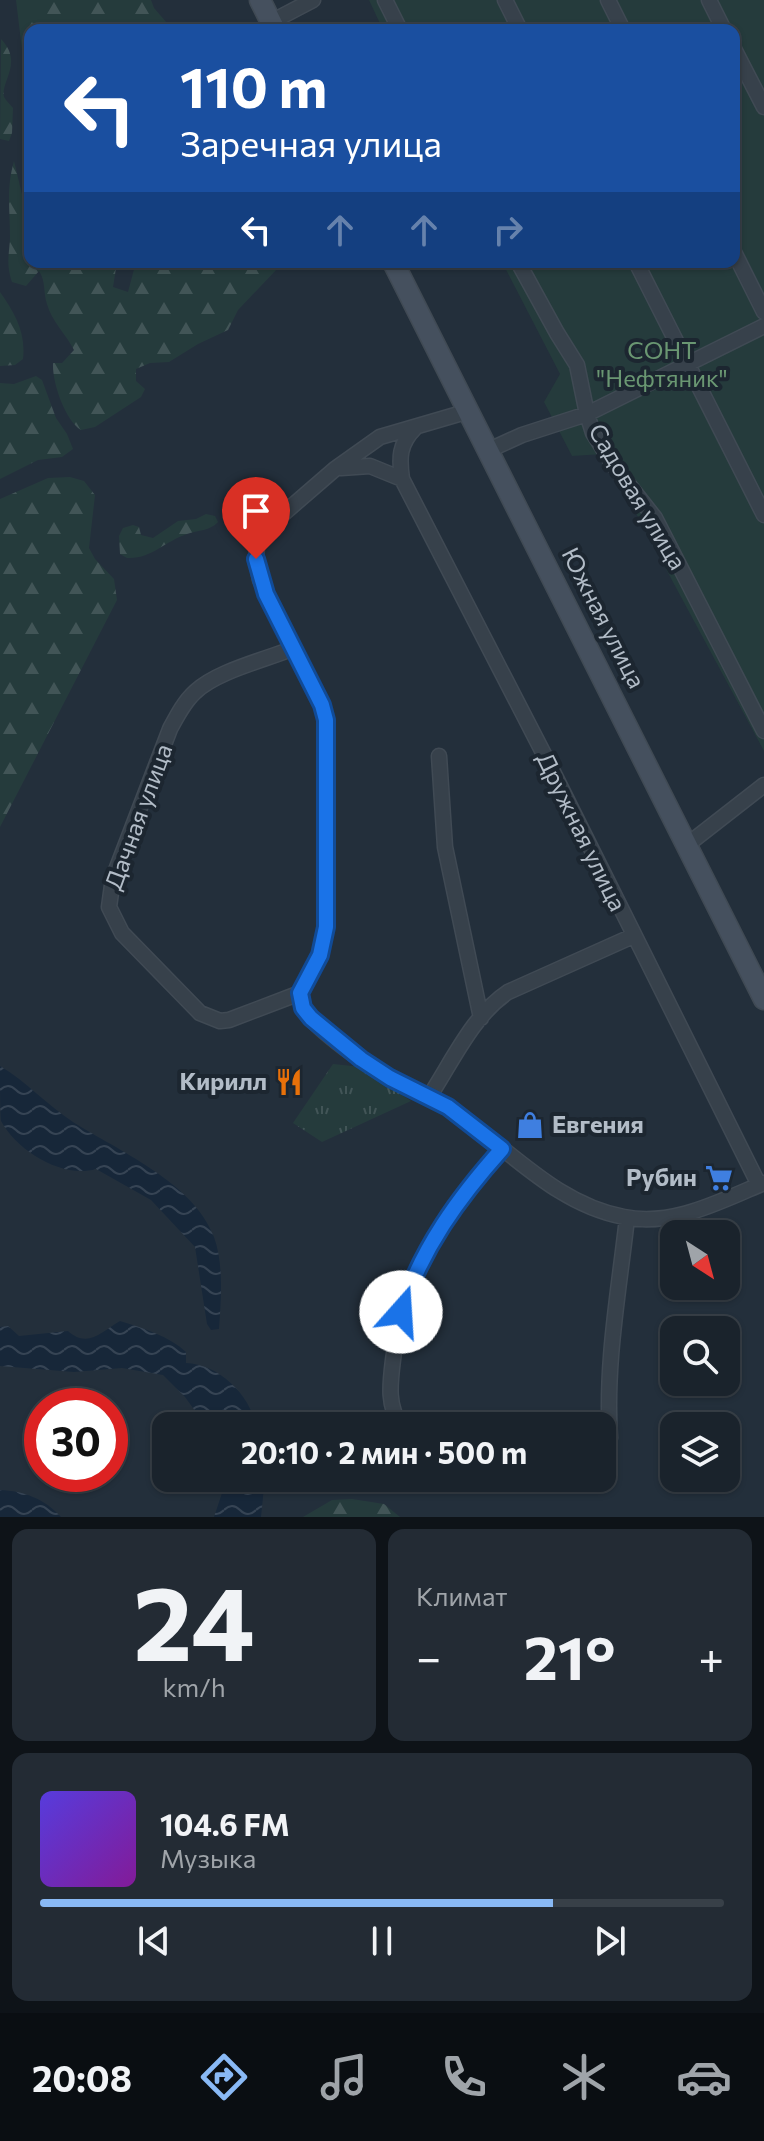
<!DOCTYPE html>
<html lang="ru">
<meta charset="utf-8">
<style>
body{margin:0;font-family:Commissioner,sans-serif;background:#232b34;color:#f1f3f6;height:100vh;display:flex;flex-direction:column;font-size:30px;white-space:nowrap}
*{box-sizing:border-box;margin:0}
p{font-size:26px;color:#9fa4a9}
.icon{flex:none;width:44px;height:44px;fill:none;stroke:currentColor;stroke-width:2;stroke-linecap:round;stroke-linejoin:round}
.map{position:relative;height:1517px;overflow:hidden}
.details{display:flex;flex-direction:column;gap:12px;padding:12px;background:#0e1318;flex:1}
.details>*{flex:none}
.guide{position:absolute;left:24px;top:24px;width:716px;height:244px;border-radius:16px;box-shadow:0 2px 6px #0004,0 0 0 2px #384048;background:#1a4fa0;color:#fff;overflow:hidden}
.needle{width:52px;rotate:144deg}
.controls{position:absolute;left:660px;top:1220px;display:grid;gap:16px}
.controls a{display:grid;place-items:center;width:80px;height:80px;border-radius:16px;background:#1a232c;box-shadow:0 2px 6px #0004,0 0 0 2px #384048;font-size:40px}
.speed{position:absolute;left:24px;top:1388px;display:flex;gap:16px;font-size:40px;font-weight:700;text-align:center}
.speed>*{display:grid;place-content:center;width:104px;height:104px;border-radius:50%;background:#1a232c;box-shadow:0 2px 6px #0004,0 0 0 2px #384048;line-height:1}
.speed .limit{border:12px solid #d22;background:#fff;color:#111}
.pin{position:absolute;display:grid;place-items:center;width:68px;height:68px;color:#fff;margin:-82px -34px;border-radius:50% 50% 50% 0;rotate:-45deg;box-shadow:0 0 8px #0007}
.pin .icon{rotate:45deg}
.me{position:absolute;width:88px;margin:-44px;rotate:19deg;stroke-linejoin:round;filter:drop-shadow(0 0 6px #0008)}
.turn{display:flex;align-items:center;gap:28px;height:168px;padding:0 24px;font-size:36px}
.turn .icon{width:104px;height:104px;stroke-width:2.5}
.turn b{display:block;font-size:56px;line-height:68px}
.lanes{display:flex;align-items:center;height:76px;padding:0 24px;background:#0003;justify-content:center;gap:40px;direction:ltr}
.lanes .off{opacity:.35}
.big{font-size:60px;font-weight:700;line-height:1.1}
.details .widget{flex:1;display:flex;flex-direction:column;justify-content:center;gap:12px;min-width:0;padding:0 28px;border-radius:16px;background:#232b34}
.details .dial{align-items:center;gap:0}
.dial b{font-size:104px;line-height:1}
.song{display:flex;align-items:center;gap:24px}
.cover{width:96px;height:96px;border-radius:12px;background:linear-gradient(135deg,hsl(250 70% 55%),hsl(290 70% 35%))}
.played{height:8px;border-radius:4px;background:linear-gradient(90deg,#89b9f5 75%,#384048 75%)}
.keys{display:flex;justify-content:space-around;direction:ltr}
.heat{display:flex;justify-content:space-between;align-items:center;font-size:44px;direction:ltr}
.details .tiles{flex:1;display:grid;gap:12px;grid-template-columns:1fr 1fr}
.widget:last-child{grid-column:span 2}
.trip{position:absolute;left:152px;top:1412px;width:464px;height:80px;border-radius:16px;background:#1a232c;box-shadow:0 2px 6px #0004,0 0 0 2px #384048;font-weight:700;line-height:80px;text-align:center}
.tab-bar{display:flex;height:128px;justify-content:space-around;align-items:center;background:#0a0e12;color:#9fa4a9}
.tab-bar .icon{width:56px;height:56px}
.tab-bar .selected{color:#89b9f5}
.tab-bar b{font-size:36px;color:#f1f3f6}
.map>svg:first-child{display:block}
</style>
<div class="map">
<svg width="764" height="1517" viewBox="0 0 764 1517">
<defs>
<pattern id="forest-firs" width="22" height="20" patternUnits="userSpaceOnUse" patternTransform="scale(2)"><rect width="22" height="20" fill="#253b3c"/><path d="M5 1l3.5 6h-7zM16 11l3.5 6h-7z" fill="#425557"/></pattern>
<pattern id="park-tufts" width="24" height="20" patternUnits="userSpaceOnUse" patternTransform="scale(2)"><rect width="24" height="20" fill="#253b3c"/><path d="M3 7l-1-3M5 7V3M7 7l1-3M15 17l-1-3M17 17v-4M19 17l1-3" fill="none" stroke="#425557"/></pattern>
<pattern id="water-waves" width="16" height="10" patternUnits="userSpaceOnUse" patternTransform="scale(2)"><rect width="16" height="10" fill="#172739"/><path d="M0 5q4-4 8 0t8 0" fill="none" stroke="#364454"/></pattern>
</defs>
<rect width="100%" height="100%" fill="#232f3b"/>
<path fill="url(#forest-firs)" d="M16,0H151L154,8L173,30H30V149L25,128L26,82Z
M1,39C24,63 0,82 4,97C6,101 10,104 13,108L12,133L9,141L0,139Z
M14,161L30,228V262H117L113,287L128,292L136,262H279L277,269L238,310L228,330L198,344L169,362L150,363L136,369V381L145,389L141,397L95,427L81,430C65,420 52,382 53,363H62L74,350C66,334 52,322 47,304C43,292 46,281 39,271L26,286L12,282C6,264 9,256 10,238C10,209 6,189 14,161Z
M0,292C15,313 26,333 23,359L15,365L0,366Z
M36,376L42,380L56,418L67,434L73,449L62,457L38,460L0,479V383L14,384Z
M70,477L84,481L95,495L89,548L95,559L114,579L117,600L0,827V499L48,478Z
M206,514L215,516L218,522C210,531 198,530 187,534C165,541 152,559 127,558L120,554L119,536L123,528L133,525L139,527L141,535L153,538L178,521L196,519Z
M352,1499L384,1504L400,1517H303L332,1500Z"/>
<path fill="url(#park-tufts)" d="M333,1064L361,1067L411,1101L322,1142L293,1123Z"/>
<path fill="#253b3c" d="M369,0H764V751L604,454L572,456L544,402L560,374L502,262H734V30H383Z"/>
<path fill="url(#water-waves)" d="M0,1066C27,1082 47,1105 73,1122C119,1151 194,1183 214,1237C224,1264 221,1301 219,1329L211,1330L207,1324L195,1247L151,1200L96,1169C63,1179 17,1151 1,1121C0,1112 0,1077 0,1066Z
M120,1321C143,1328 169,1336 186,1352V1363C218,1364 250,1394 256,1426H206L185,1397L163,1375L122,1368L74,1372L0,1366V1327L8,1326L19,1336L68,1331C88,1349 102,1331 120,1321Z
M221,1478H265L261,1517H214L222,1493Z
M0,1490C24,1491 45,1499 61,1517H0Z"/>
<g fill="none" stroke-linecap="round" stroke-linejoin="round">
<g stroke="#404a54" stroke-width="17">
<path id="street" d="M385,0L400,30
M505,0L520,30
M608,0L623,30
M709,0L724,30
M271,22L313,0
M734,49L764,107
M734,252L764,312
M518,262L557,333L577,365L587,414L593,433L614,466L655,518L764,731
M636,262L764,515
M469,411L380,437L335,469L276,520L262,537L257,547L256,559L260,580L322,705L326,720V927L320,955L300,993C301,999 302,1006 305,1011C317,1031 369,1066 390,1079C410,1090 432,1096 450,1109C507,1146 554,1204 624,1217C673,1227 720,1201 764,1183
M415,428C399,444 399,458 402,479L550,766L759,1185
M489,450L522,435L587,414L764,326
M341,468L370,466L402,479
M294,648C265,660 217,671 195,692C184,702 177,716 170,729L113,878L109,907L122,933L200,1013L220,1021L229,1020L300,993
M439,756L445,847L481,1018
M687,845L764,785
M429,1097C452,1062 473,1015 508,992L633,936
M401,1426C387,1405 390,1384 393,1360C402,1275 446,1211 502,1149
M610,1438C605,1365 619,1290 627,1218"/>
</g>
<g stroke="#404a54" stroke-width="23">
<path id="secondary" d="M260,0L275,30
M393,262L764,999"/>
</g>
<use href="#street" stroke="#37414b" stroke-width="14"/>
<use href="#secondary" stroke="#45505e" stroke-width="20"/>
</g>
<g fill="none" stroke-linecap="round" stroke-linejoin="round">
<g stroke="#114b97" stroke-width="20">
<path id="route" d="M256,559L266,594L322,705L326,720V927L320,955L300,993L303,1008L311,1018L361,1059L390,1078L448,1107L502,1149C459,1197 421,1249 401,1312"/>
</g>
<use href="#route" stroke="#1a73e8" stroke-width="14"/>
</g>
<defs>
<g id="restaurant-bare" transform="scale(2.16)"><path d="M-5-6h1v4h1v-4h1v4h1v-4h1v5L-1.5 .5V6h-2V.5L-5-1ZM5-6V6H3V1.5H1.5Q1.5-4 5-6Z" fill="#e8710a" stroke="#1c2630" stroke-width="2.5" paint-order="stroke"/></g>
<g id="shop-bare" transform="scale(2.16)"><path d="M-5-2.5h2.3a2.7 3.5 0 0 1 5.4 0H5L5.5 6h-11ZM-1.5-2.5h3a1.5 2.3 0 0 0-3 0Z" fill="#3f7fe0" stroke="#1c2630" stroke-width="2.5" paint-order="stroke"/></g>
<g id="supermarket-bare" transform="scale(2.16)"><path d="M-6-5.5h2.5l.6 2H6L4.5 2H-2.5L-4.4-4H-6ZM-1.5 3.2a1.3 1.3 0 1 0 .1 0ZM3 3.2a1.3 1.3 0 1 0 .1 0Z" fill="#3f7fe0" stroke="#1c2630" stroke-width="2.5" paint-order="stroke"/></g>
</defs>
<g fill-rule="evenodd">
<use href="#restaurant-bare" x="289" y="1082"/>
<use href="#shop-bare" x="530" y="1125"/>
<use href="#supermarket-bare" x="719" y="1178"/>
</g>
<g text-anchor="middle" stroke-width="8" stroke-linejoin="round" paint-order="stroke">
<g font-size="24" fill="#6a9772" stroke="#1c2630">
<text x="662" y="359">СОНТ<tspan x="662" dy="28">"Нефтяник"</tspan></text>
</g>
<g font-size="24" fill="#b2bcc7" stroke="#1c2630">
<text transform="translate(637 497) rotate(59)" y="8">Садовая улица</text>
<text transform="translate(603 618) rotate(63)" y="8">Южная улица</text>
<text transform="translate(139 817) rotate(-70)" y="8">Дачная улица</text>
<text transform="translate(581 832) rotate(64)" y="8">Дружная улица</text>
</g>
<g font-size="24" font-weight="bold" fill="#b2bcc7" stroke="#1c2630" text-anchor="end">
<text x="267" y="1090">Кирилл</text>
<text x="552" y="1133" text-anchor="start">Евгения</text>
<text x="697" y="1186">Рубин</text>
</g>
</g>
</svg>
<div class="controls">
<a><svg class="needle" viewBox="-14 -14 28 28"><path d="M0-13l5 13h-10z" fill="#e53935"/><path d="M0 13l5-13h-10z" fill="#9fa4a9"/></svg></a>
<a><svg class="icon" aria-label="search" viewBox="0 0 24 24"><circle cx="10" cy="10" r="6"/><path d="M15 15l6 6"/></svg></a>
<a><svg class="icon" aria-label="layers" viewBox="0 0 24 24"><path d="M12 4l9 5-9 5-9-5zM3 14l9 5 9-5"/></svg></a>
</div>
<div class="speed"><div class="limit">30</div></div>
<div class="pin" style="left:256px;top:559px;background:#d93025"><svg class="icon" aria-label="arrive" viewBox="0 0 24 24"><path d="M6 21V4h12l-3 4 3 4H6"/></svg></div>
<svg class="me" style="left:401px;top:1312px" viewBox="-20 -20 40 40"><circle r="19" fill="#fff"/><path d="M0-13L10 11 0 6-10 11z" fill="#1a73e8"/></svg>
<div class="trip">20:10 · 2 мин · 500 m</div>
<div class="guide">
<div class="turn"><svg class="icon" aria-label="left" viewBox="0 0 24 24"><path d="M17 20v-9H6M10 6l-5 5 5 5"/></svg><div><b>110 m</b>Заречная улица</div></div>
<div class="lanes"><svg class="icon" aria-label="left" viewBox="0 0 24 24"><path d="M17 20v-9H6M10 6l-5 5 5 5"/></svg><svg class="icon off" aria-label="ahead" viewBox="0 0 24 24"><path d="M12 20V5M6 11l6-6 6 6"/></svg><svg class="icon off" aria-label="ahead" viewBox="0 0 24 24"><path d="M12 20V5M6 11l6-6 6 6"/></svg><svg class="icon off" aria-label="right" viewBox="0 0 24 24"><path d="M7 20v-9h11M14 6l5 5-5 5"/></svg></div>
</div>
</div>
<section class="details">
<div class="tiles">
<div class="widget dial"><b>24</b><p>km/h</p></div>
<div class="widget"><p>Климат</p>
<div class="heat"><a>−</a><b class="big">21°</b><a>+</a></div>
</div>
<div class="widget">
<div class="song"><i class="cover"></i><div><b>104.6 FM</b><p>Музыка</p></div></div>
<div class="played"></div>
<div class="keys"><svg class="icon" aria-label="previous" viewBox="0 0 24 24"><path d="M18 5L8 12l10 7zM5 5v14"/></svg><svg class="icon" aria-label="pause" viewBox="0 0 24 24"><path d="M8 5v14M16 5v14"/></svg><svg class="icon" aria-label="next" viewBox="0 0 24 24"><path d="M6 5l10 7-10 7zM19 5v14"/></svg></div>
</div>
</div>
</section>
<nav class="tab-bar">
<b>20:08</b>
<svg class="icon selected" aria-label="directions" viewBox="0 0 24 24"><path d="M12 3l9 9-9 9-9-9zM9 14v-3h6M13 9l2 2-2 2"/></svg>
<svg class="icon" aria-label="music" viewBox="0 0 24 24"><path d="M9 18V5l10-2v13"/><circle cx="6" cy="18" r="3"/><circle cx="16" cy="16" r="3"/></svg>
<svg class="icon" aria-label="phone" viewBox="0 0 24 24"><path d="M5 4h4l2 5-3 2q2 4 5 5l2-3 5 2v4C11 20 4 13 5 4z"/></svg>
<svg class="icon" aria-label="climate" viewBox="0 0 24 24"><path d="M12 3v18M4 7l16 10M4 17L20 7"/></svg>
<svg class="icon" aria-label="car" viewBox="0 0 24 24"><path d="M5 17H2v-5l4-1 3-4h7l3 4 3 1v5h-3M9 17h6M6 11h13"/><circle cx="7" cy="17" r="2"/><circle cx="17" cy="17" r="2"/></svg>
</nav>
